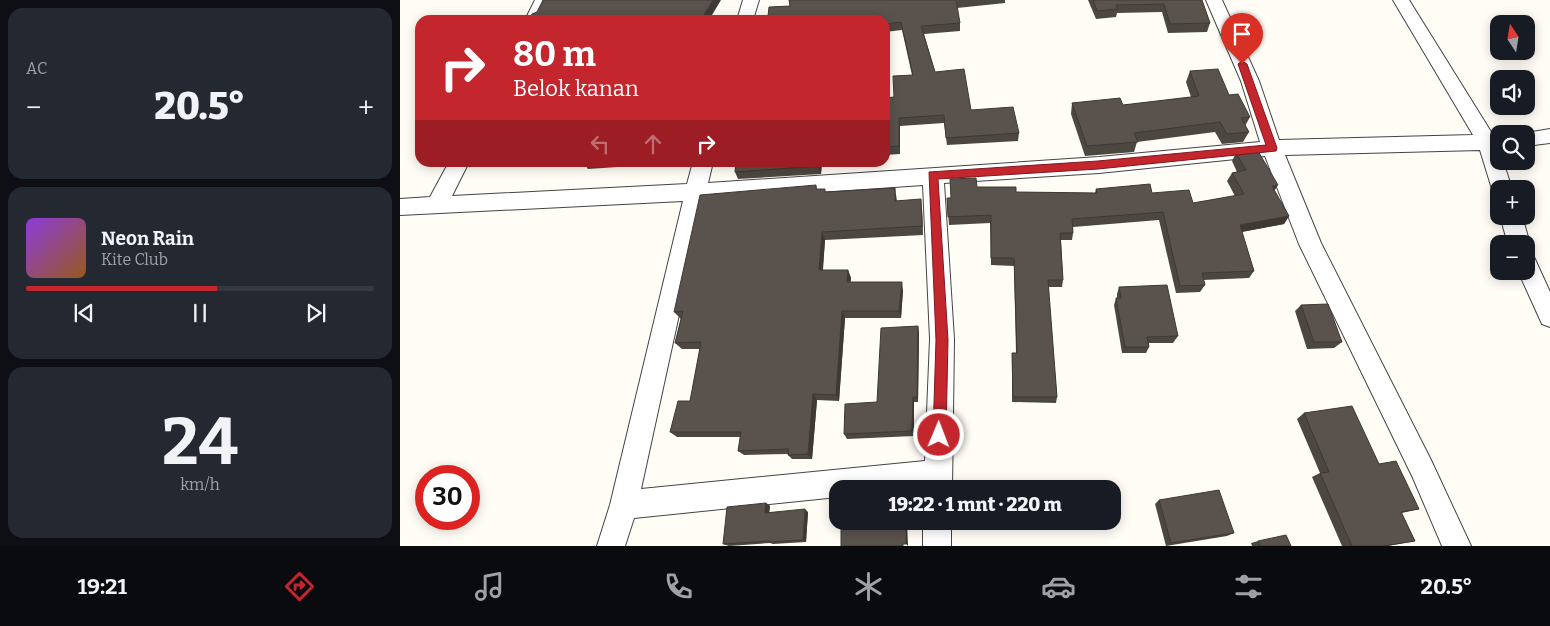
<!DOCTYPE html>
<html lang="id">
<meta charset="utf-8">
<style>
body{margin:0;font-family:Bitter,serif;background:#242831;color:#f1f3f6;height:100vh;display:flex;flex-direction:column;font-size:19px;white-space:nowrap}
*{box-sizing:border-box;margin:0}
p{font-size:16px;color:#9ea1a6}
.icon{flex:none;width:28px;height:28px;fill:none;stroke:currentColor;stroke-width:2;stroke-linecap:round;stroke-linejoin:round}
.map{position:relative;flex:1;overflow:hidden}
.drawer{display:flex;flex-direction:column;gap:8px;padding:8px;background:#0d0f14;width:400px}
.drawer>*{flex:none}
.hud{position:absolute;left:15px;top:15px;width:475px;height:152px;border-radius:15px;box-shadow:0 2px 12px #0003;background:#c4262e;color:#fff;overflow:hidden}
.needle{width:32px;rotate:348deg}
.buttons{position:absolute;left:1090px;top:15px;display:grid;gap:10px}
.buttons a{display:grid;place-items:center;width:45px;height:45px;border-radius:10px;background:#171b24;box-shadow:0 2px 12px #0003;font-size:25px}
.speed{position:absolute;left:15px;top:465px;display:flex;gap:10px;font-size:25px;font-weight:700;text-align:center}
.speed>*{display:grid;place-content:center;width:65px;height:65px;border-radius:50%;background:#171b24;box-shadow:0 2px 12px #0003;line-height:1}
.speed .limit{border:8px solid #d22;background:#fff;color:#111}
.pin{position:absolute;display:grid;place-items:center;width:42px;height:42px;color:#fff;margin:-51px -21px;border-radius:50% 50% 50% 0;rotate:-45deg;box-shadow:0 0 5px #0007}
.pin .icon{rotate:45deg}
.me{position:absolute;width:55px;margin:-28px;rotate:1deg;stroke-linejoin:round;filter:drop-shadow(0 0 4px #0008)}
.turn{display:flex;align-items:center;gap:18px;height:105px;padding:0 15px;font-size:22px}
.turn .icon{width:65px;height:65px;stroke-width:2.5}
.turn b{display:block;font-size:35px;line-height:42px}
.lanes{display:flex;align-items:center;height:48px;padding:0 15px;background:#0003;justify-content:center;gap:25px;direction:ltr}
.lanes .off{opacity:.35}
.big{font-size:38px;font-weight:800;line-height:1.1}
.drawer .card{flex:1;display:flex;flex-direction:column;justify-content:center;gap:8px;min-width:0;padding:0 18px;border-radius:15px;background:#242831}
.drawer .dial{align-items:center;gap:0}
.dial b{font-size:65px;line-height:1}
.song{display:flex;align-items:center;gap:15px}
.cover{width:60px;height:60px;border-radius:8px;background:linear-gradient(135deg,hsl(270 70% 55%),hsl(30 70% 35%))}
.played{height:5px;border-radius:2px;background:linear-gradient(90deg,#c4262e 55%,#363941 55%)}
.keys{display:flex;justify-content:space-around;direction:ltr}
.heat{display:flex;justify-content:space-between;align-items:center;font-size:28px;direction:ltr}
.trip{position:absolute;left:429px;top:480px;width:292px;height:50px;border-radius:15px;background:#171b24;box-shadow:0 2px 12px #0003;font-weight:800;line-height:50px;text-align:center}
.tab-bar{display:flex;height:80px;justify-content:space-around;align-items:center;background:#090b0e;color:#9ea1a6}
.tab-bar .icon{width:35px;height:35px}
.tab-bar .on{color:#c4262e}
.tab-bar b{font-size:22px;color:#f1f3f6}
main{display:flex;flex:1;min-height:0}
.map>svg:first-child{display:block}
</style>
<main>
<section class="drawer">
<div class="card"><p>AC</p>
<div class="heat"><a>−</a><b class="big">20.5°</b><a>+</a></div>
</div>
<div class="card">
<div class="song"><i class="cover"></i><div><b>Neon Rain</b><p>Kite Club</p></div></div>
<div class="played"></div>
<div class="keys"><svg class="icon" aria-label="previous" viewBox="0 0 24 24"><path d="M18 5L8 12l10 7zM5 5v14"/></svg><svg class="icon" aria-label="pause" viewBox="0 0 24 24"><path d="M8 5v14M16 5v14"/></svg><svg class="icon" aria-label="next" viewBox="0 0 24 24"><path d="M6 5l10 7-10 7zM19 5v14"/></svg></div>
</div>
<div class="card dial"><b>24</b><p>km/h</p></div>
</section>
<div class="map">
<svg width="1150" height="546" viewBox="0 0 1150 546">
<rect width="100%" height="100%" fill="#fffdf5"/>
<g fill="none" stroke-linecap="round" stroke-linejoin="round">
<g stroke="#444" stroke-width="2">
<path id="minor" d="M135,0H151L141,20H125Z
M343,0H359L353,20H337Z
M806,0H822L859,81L879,140L1073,135L993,0H1009L1093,135H1099V161H1103L1112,189H1099V196L1095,195L1092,189L1080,150L885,155L921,243L1031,460L1071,546H1042L1013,478L899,244L865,156L699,173L544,183L554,339L552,489H438V497L234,518L225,546H197L210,505L283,201L0,215V199L30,197L49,162H69L52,196L287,184L293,162H313L308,183L699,157L860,142L841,81ZM523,185L530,339L525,461L241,489L304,200Z
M1150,129V143L1126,146V134H1119Z
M1100,216H1122L1130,244L1127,250L1126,244H1108Z
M1126,255L1134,257L1150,292V327L1142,324L1118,271H1126Z
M523,521H551V546H523Z"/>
</g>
<use href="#minor" fill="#fff" fill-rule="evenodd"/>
</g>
<path fill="#4d4742" d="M389,0H605V3L557,8L560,23V31L524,34L535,72L571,110L619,133L618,141L547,145L544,123L500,126V154L485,155V98L494,97L512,75L502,30L485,32V20L368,16L390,6Z
M688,0H802L810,23L807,32L768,33L762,12L717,13L716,17L696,19Z
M790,71L829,95L850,117L845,126L849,132L843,142L822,144L815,132L737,142L734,152L685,156L671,114L672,103L723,105L791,97L786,82Z
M836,153L874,190L889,216L884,224L842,232L854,271L849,278L803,280L805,285L800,292L776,293L759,220L673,227V233L672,240H661L663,280L662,287H648L657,397L656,403L612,402V353H616L614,266L591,265L590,223L549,225L547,198H551L577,187L616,192L695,193L696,189L752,193L793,203L835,196L827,181L832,173L837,172L832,161Z
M183,162H218L217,167L188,169Z
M336,162H422L421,174L338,179L335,172Z
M416,185L417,189L426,192L495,188L497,201L522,208L523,235L425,240L423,270H448L451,278L450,282L503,290L501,318H445L439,401L417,400L412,459H392L388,455V454L344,455L338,451L340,437H277L270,432L290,401L300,349H282L275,343L281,319L274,312Z
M719,287L778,336L773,343H749V347L746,353H722L714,305L716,298H717V294Z
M901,305L942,342L934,348L907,349L895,311Z
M518,326L519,333L518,402H514V436L447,439L444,434L477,402Z
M904,413L979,464L1019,509L1002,513L1015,541L988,546H942L912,477L920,473L897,419Z
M759,500L834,533L827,536L766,546L755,504Z
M366,503L370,506L369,512H408L406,542L373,544L370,543L329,546L323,544Z
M858,541L891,546H852L851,543Z"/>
<path fill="#3f3936" d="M313,0H321L309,20L301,19Z
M499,118L500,126V154L499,146Z
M213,162H218L217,167Z
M419,162H422L421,174L418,166Z
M878,185L873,193L872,186Z
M521,199L522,208L523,235L522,226Z
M889,216L884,224L835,233L840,225Z
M422,232L425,240L422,278L419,270Z
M448,270L451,278L450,289L447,282Z
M502,282L503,290L501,318L499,311Z
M442,311L445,318L439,401L436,395Z
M518,326L519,333L518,402L517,397Z
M413,394L417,400L412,459L408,454Z
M513,397L514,402V436L512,431Z
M366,503L370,506L369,515L365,513Z
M405,509L408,512L406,542L403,540Z
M506,521H507L508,546L506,544Z"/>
<path fill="#5a524d" stroke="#3f3936" d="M143,0H313L301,19L312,18L311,20H129L132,14L137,12Z
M389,0H556L560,23L521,26L535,72L564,69L571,110L613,107L619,133L546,138L544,115L499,118V146L485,147V98L494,97L493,76L513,75L501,22L485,24V20H344L345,17L368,16L369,7L390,6Z
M693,0H802L810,23L770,24L764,4L716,5L718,9L697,11Z
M818,69L829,95L838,94L850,117L841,118L849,132L827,134L820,122L734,133L738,142L687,146L672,103L720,98L723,105L799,96L790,71Z
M858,151L878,185L872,186L889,216L840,225L854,271L802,273L805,285L780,286L763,212L672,219L673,233H660L663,280H648L657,397H613L612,353H617L614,258H591V215L548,217L547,198H551L550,179L576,178L577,187H616V192L697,193L696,189L750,184L752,193L789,190L793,203L844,194L832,173L846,170L836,153Z
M336,162H419L418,166L335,172Z
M416,185V189H425V192L495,188V201L521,199L522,226L422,232L419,270H448L447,282H502L499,311H442L436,395L413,394L408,454L388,455L389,449L338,451L341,432H270L278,401H290L301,342L275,343L283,311L274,312L300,195Z
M767,285L778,336L747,337L749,347H725L716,298H721L719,287Z
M928,304L942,342H914L901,305Z
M518,326L517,397H513L512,431L444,434L445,404L477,402L481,328Z
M952,406L979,464L996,461L1019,509L1001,512L1015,541L983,546H952L920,473L929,472L904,413Z
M442,487H505V489H442Z
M819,490L834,533L771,543L759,500Z
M366,503L365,513L405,509L403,540L369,542L370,541L323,544L327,507Z
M441,521H506V544H503V546H441Z
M886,535L891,546H860L858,541Z"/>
<path fill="#c4262e" stroke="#7f191e" d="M842,61L847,64L877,148L876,151L698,169L538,179L548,340L546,435L544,440L539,442L535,440L533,435L536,340L529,172L698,161L866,145L838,64Z"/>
</svg>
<div class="buttons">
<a><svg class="needle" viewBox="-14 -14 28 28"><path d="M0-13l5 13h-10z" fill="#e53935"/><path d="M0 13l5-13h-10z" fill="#9ea1a6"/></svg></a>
<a><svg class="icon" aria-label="sound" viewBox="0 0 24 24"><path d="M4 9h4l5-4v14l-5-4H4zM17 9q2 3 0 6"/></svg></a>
<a><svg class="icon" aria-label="search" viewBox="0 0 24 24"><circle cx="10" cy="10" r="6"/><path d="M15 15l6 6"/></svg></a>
<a>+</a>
<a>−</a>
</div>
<div class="speed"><div class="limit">30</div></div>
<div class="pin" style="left:842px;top:64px;background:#d93025"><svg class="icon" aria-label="arrive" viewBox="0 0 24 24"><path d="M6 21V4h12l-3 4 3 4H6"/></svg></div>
<svg class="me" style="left:539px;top:435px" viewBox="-20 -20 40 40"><circle r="17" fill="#c4262e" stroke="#fff" stroke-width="3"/><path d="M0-11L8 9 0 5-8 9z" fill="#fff"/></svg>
<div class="trip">19:22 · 1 mnt · 220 m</div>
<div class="hud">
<div class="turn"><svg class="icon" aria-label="right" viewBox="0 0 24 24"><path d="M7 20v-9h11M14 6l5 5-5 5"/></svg><div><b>80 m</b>Belok kanan</div></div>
<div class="lanes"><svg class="icon off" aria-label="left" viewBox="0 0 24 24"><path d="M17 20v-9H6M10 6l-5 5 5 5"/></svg><svg class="icon off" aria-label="ahead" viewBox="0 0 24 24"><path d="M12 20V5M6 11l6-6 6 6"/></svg><svg class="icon" aria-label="right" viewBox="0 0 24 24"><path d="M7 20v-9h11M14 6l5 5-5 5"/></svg></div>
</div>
</div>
</main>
<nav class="tab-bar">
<b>19:21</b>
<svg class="icon on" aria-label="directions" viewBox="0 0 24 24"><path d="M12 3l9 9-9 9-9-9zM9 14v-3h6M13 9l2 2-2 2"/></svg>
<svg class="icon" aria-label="music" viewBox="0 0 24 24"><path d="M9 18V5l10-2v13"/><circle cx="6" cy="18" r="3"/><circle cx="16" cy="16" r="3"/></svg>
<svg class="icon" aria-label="phone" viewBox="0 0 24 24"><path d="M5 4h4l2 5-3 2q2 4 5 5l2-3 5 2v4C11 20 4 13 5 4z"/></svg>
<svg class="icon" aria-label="climate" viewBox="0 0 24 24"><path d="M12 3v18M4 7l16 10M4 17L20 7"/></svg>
<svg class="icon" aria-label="car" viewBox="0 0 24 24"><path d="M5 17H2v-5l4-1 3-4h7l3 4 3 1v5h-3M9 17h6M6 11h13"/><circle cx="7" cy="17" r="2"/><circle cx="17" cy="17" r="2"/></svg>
<svg class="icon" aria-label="filters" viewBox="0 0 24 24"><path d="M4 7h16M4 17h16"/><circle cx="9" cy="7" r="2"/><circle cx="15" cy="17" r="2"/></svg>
<b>20.5°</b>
</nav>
